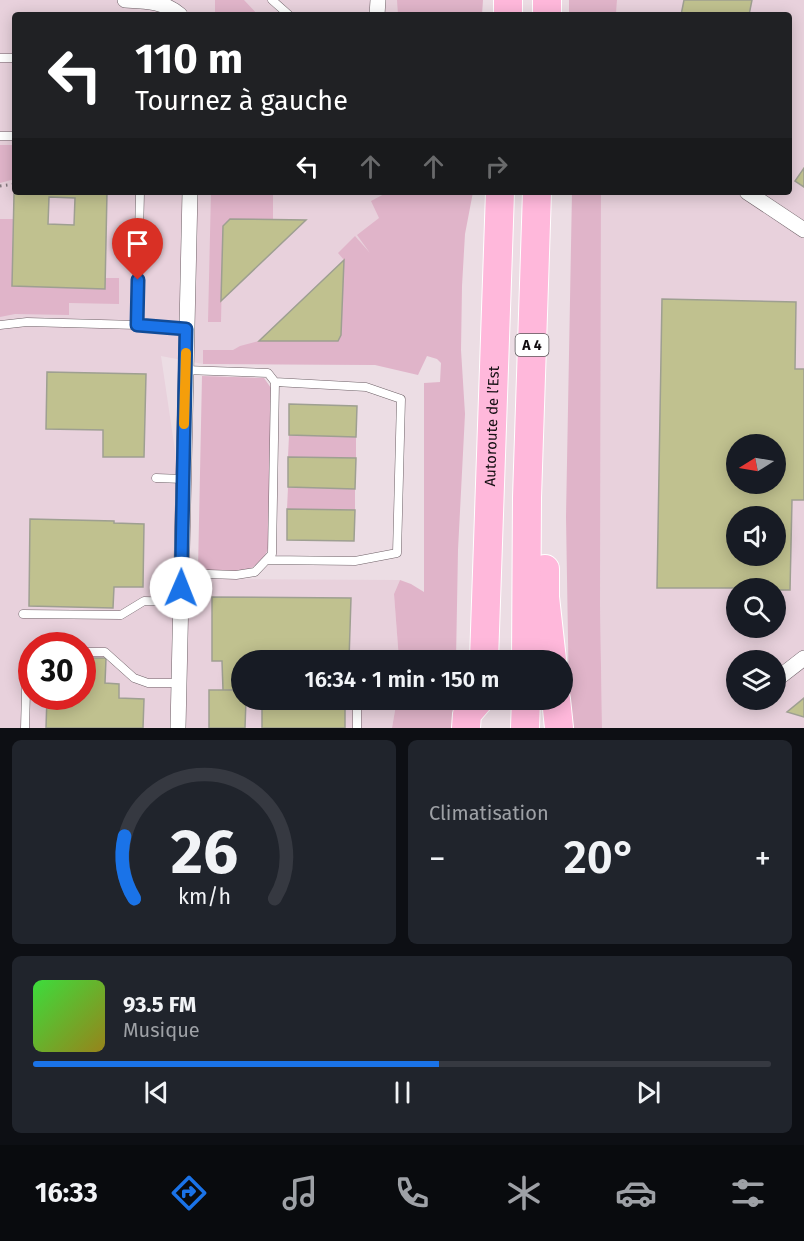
<!DOCTYPE html>
<html lang="fr">
<meta charset="utf-8">
<style>
body{margin:0;font-family:"Fira Sans",sans-serif;background:#20242c;color:#f1f3f6;height:100vh;display:flex;flex-direction:column;font-size:22px;white-space:nowrap}
*{box-sizing:border-box;margin:0}
p{font-size:20px;color:#9ea1a6}
.icon{flex:none;width:33px;height:33px;fill:none;stroke:currentColor;stroke-width:2;stroke-linecap:round;stroke-linejoin:round}
.map{position:relative;height:728px;overflow:hidden}
.side{display:flex;flex-direction:column;gap:12px;padding:12px;background:#0d0f14;flex:1}
.side>*{flex:none}
.banner{position:absolute;left:12px;top:12px;width:780px;height:183px;border-radius:6px;box-shadow:0 3px 15px #0003;background:#202124;color:#fff;overflow:hidden}
.needle{width:39px;rotate:259deg}
.tools{position:absolute;left:726px;top:434px;display:grid;gap:12px}
.tools a{display:grid;place-items:center;width:60px;height:60px;border-radius:50%;background:#171b24;box-shadow:0 3px 15px #0003;font-size:30px}
.speed{position:absolute;left:18px;top:632px;display:flex;gap:12px;font-size:30px;font-weight:700;text-align:center}
.speed>*{display:grid;place-content:center;width:78px;height:78px;border-radius:50%;background:#171b24;box-shadow:0 3px 15px #0003;line-height:1}
.speed .limit{border:9px solid #d22;background:#fff;color:#111}
.pin{position:absolute;display:grid;place-items:center;width:51px;height:51px;color:#fff;margin:-62px -26px;border-radius:50% 50% 50% 0;rotate:-45deg;box-shadow:0 0 6px #0007}
.pin .icon{rotate:45deg}
.me{position:absolute;width:66px;margin:-33px;rotate:1deg;stroke-linejoin:round;filter:drop-shadow(0 0 4px #0008)}
.turn{display:flex;align-items:center;gap:21px;height:126px;padding:0 24px;font-size:27px}
.turn .icon{width:78px;height:78px;stroke-width:2.5}
.turn b{display:block;font-size:42px;line-height:51px}
.lanes{display:flex;align-items:center;height:57px;padding:0 24px;background:#0003;justify-content:center;gap:30px;direction:ltr}
.lanes .off{opacity:.35}
.big{font-size:45px;font-weight:600;line-height:1.1}
.side .card{flex:1;display:flex;flex-direction:column;justify-content:center;gap:9px;min-width:0;padding:0 21px;border-radius:9px;background:#20242c}
.side .dial{align-items:center;gap:0}
.dial svg{height:156px;overflow:visible;fill:none;stroke:#363941;stroke-width:7;stroke-linecap:round;text-anchor:middle}
.dial text{fill:#f1f3f6;stroke:none}
.song{display:flex;align-items:center;gap:18px}
.cover{width:72px;height:72px;border-radius:9px;background:linear-gradient(135deg,hsl(120 70% 55%),hsl(50 70% 35%))}
.played{height:6px;border-radius:3px;background:linear-gradient(90deg,#1a73e8 55%,#363941 55%)}
.keys{display:flex;justify-content:space-around;direction:ltr}
.heat{display:flex;justify-content:space-between;align-items:center;font-size:33px;direction:ltr}
.side .tiles{flex:1;display:grid;gap:12px;grid-template-columns:1fr 1fr}
.card:last-child{grid-column:span 2}
.trip{position:absolute;left:231px;top:650px;width:342px;height:60px;border-radius:30px;background:#171b24;box-shadow:0 3px 15px #0003;font-weight:600;line-height:60px;text-align:center}
.dock{display:flex;height:96px;justify-content:space-around;align-items:center;background:#090b0e;color:#9ea1a6}
.dock .icon{width:42px;height:42px}
.dock .selected{color:#1a73e8}
.dock b{font-size:27px;color:#f1f3f6}
.map>svg:first-child{display:block}
</style>
<div class="map">
<svg width="804" height="728" viewBox="0 0 804 728">
<rect width="100%" height="100%" fill="#ecdde4"/>
<path fill="#e8d1dc" fill-rule="evenodd" d="M0,0H404L403,15H15V192H400L375,365L203,364L161,356L194,579L400,580L394,594L399,660H242V699H397L392,728H0ZM32,645H82V696H32Z
M617,0H804V728H602L600,605L601,192H789V15H616ZM736,444H776V483H736ZM736,516H776V555H736ZM736,588H776V627H736ZM736,660H776V699H736Z"/>
<path fill="#e0b4c9" d="M215,0H244L258,15H215Z
M397,0H483L482,15H398Z
M569,0H617L616,15H569Z
M0,145H15V179L0,183Z
M211,192H273V220L230,219L223,226L221,322H208Z
M388,192H473L465,234L462,286L461,350L465,414L458,550L456,660H399L394,594L400,580L411,584L424,592V383L440,382L441,363L437,359L427,356L418,375L375,365L203,364V350H233L240,346L259,341H338L341,335L344,260L338,253L355,236L370,253L357,235L379,218L371,201Z
M572,192H601L600,605L602,728H573L569,699L566,517Z
M0,219H13L12,286L105,289V278H119V304L69,303V315L15,314L0,317Z
M202,376L264,378L271,388L269,545C260,580 226,571 198,570Z
M289,435L356,437V458L288,457Z
M288,487L355,489V510L287,509Z
M397,699H456L455,728H392Z"/>
<path fill="#c0c18f" stroke="#9e9f91" stroke-width="1.5" fill-rule="evenodd" d="M684,0H752L749,15H681Z
M804,168V187L795,181Z
M21,192H107L105,289L12,286L14,194ZM49,197L75,198L74,225L48,224Z
M300,192H346V194L300,193Z
M230,219L306,220L221,301L223,226Z
M344,260L341,335L338,341H259Z
M662,299L796,302L795,369H804V500H792L790,590H776V588H657ZM736,444H776V483H736ZM736,516H776V555H736Z
M47,372L146,374L144,457H103V430L46,429Z
M289,404L357,406L356,437L289,435Z
M288,457L356,458L355,489L288,487Z
M287,509L355,510L354,541L287,540Z
M30,519L114,521V523L144,524L143,587H114L113,608L29,606Z
M212,597L351,598L349,660H242V690H223L222,661H212Z
M82,658H106L105,683L119,684V698L144,699L143,728H46L47,696H82Z
M209,690H242V699H246L245,728H209Z
M804,698V717L787,712Z
M262,699H345V728H262Z"/>
<g fill="none" stroke-linecap="round" stroke-linejoin="round">
<g stroke="#6e6167" stroke-width="9">
<path id="lane" d="M272,0L289,15
M0,58H15
M0,136H15
M0,325L27,322L137,325L140,192
M137,325L186,329
M156,478L183,479
M268,560L355,561L397,553L401,399L366,387L275,382
M181,573L236,575L255,572L272,554L275,382L268,373L185,370
M23,614L121,615L144,601L181,602
M82,652H105L134,678L148,683H179
M25,728L27,655L32,653
M357,728V699"/>
</g>
<g stroke="#6e6167" stroke-width="16">
<path id="street" d="M125,0C145,1 164,1 180,15
M377,15L378,0
M747,192L804,230
M777,679L804,658
M178,728L190,192"/>
</g>
<g stroke="#fff" stroke-width="30">
<g id="highway">
<path d="M508,15V0"/>
<path d="M547,15V0"/>
<path d="M545,569V597L552,660"/>
<path id="s1" d="M484,660L500,192"/>
<path d="M526,660L527,498L537,192"/>
<path d="M556,699L559,728"/>
<path d="M466,728L467,714L480,699"/>
<path d="M525,728L526,699"/>
</g>
</g>
<path stroke="#82777c" stroke-width="3" stroke-dasharray="1.5 4.5" stroke-linecap="butt" d="M0,186L15,184"/>
<use href="#lane" stroke="#fff" stroke-width="8"/>
<use href="#street" stroke="#fff" stroke-width="15"/>
<use href="#highway" stroke="#ffb8db" stroke-width="28"/>
</g>
<g fill="none" stroke-linecap="round" stroke-linejoin="round">
<g stroke="#114b97" stroke-width="15">
<path id="route" d="M138,280L137,325L186,329L181,588"/>
</g>
<use href="#route" stroke="#1a73e8" stroke-width="10"/>
<path stroke="#f59e0b" stroke-width="10" d="M184,424L186,353"/>
</g>
<g text-anchor="middle" stroke-width="5" stroke-linejoin="round" paint-order="stroke">
<rect fill="#fff" stroke="#5a5658" stroke-width="1.5" x="515.5" y="334" width="33" height="22" rx="4.5"/>
<g font-size="14" font-weight="bold" fill="#130e11">
<text x="532" y="350">A 4</text>
</g>
<g font-size="15" fill="#130e11" stroke="#fff">
<text dy="5" stroke="none"><textPath href="#s1" startOffset="234">Autoroute de l’Est</textPath></text>
</g>
</g>
</svg>
<div class="tools">
<a><svg class="needle" viewBox="-14 -14 28 28"><path d="M0-13l5 13h-10z" fill="#e53935"/><path d="M0 13l5-13h-10z" fill="#9ea1a6"/></svg></a>
<a><svg class="icon" aria-label="sound" viewBox="0 0 24 24"><path d="M4 9h4l5-4v14l-5-4H4zM17 9q2 3 0 6"/></svg></a>
<a><svg class="icon" aria-label="search" viewBox="0 0 24 24"><circle cx="10" cy="10" r="6"/><path d="M15 15l6 6"/></svg></a>
<a><svg class="icon" aria-label="layers" viewBox="0 0 24 24"><path d="M12 4l9 5-9 5-9-5zM3 14l9 5 9-5"/></svg></a>
</div>
<div class="speed"><div class="limit">30</div></div>
<div class="pin" style="left:138px;top:280px;background:#d93025"><svg class="icon" aria-label="arrive" viewBox="0 0 24 24"><path d="M6 21V4h12l-3 4 3 4H6"/></svg></div>
<svg class="me" style="left:181px;top:588px" viewBox="-20 -20 40 40"><circle r="19" fill="#fff"/><path d="M0-13L10 11 0 6-10 11z" fill="#1a73e8"/></svg>
<div class="trip">16:34 · 1 min · 150 m</div>
<div class="banner">
<div class="turn"><svg class="icon" aria-label="left" viewBox="0 0 24 24"><path d="M17 20v-9H6M10 6l-5 5 5 5"/></svg><div><b>110 m</b>Tournez à gauche</div></div>
<div class="lanes"><svg class="icon" aria-label="left" viewBox="0 0 24 24"><path d="M17 20v-9H6M10 6l-5 5 5 5"/></svg><svg class="icon off" aria-label="ahead" viewBox="0 0 24 24"><path d="M12 20V5M6 11l6-6 6 6"/></svg><svg class="icon off" aria-label="ahead" viewBox="0 0 24 24"><path d="M12 20V5M6 11l6-6 6 6"/></svg><svg class="icon off" aria-label="right" viewBox="0 0 24 24"><path d="M7 20v-9h11M14 6l5 5-5 5"/></svg></div>
</div>
</div>
<section class="side">
<div class="tiles">
<div class="card dial"><svg viewBox="0 0 100 80">
<path d="M14 69A42 42 0 1 1 86 69"/>
<path d="M14 69A42 42 0 0 1 9 37" stroke="#1a73e8"/>
<text x="50" y="56" font-size="32" font-weight="700">26</text>
<text x="50" y="72" font-size="11">km/h</text>
</svg></div>
<div class="card"><p>Climatisation</p>
<div class="heat"><a>−</a><b class="big">20°</b><a>+</a></div>
</div>
<div class="card">
<div class="song"><i class="cover"></i><div><b>93.5 FM</b><p>Musique</p></div></div>
<div class="played"></div>
<div class="keys"><svg class="icon" aria-label="previous" viewBox="0 0 24 24"><path d="M18 5L8 12l10 7zM5 5v14"/></svg><svg class="icon" aria-label="pause" viewBox="0 0 24 24"><path d="M8 5v14M16 5v14"/></svg><svg class="icon" aria-label="next" viewBox="0 0 24 24"><path d="M6 5l10 7-10 7zM19 5v14"/></svg></div>
</div>
</div>
</section>
<nav class="dock">
<b>16:33</b>
<svg class="icon selected" aria-label="directions" viewBox="0 0 24 24"><path d="M12 3l9 9-9 9-9-9zM9 14v-3h6M13 9l2 2-2 2"/></svg>
<svg class="icon" aria-label="music" viewBox="0 0 24 24"><path d="M9 18V5l10-2v13"/><circle cx="6" cy="18" r="3"/><circle cx="16" cy="16" r="3"/></svg>
<svg class="icon" aria-label="phone" viewBox="0 0 24 24"><path d="M5 4h4l2 5-3 2q2 4 5 5l2-3 5 2v4C11 20 4 13 5 4z"/></svg>
<svg class="icon" aria-label="climate" viewBox="0 0 24 24"><path d="M12 3v18M4 7l16 10M4 17L20 7"/></svg>
<svg class="icon" aria-label="car" viewBox="0 0 24 24"><path d="M5 17H2v-5l4-1 3-4h7l3 4 3 1v5h-3M9 17h6M6 11h13"/><circle cx="7" cy="17" r="2"/><circle cx="17" cy="17" r="2"/></svg>
<svg class="icon" aria-label="filters" viewBox="0 0 24 24"><path d="M4 7h16M4 17h16"/><circle cx="9" cy="7" r="2"/><circle cx="15" cy="17" r="2"/></svg>
</nav>
